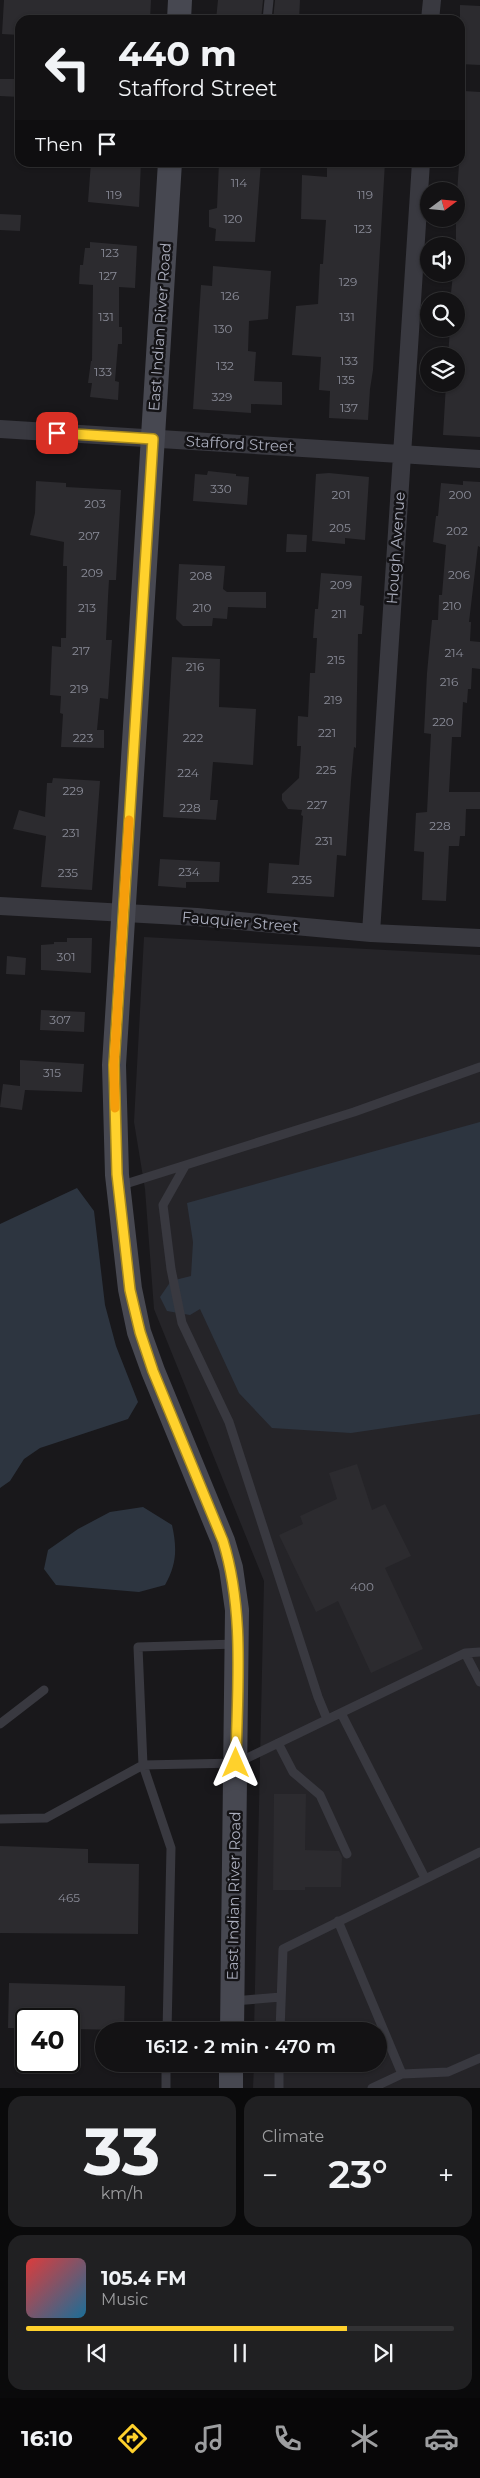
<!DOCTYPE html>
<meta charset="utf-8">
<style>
body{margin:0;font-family:Montserrat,sans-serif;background:#202022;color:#f1f3f6;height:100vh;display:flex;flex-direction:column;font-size:19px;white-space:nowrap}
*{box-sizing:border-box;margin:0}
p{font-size:16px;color:#9d9ea0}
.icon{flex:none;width:28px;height:28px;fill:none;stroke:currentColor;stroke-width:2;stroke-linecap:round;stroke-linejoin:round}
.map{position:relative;height:2088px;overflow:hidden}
.side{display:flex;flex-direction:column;gap:8px;padding:8px;background:#0a0a0b;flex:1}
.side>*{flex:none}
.banner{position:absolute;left:15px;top:15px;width:450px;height:152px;border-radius:15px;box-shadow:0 1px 4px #0004,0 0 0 1px #323234;background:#131214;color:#f1f3f6;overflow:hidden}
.needle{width:32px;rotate:74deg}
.fabs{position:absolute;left:420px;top:182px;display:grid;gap:10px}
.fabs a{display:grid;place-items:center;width:45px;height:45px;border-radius:50%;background:#131214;box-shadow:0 1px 4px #0004,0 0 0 1px #323234;font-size:25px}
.speed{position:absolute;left:15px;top:2008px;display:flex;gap:10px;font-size:25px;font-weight:700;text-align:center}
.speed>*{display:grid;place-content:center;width:65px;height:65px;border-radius:50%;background:#131214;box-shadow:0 1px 4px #0004,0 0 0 1px #323234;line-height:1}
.speed .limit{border:2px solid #111;border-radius:8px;background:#fff;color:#111}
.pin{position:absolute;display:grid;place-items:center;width:42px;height:42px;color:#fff;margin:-21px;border-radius:10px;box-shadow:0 2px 8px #0006}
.me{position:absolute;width:55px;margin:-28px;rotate:0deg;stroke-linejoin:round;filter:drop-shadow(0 0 4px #0008)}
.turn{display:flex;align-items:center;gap:18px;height:105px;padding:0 20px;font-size:22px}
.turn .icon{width:65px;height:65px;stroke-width:2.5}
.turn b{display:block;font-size:35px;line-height:42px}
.then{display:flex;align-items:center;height:48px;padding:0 20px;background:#0003;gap:10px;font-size:19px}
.big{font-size:38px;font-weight:600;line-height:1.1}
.side .tile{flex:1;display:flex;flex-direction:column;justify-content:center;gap:8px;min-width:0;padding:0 18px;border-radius:15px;background:#202022}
.side .dial{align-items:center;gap:0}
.dial b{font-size:65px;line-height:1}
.song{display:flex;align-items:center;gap:15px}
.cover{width:60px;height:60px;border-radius:8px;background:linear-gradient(135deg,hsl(0 70% 55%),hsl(200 70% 35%))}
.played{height:5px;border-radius:2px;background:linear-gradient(90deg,#ffd12c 75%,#323234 75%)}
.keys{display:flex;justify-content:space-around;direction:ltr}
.heat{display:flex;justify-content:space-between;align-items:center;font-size:28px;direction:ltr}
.side .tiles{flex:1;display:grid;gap:8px;grid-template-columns:1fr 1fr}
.tile:last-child{grid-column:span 2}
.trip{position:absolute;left:95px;top:2022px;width:292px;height:50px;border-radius:25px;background:#131214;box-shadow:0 1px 4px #0004,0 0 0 1px #323234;font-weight:600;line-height:50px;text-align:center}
.tab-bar{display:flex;height:80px;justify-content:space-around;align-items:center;background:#080708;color:#9d9ea0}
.tab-bar .icon{width:35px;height:35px}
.tab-bar .current{color:#ffd12c}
.tab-bar b{font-size:22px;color:#f1f3f6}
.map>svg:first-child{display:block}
</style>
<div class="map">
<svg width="480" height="2088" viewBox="0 0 480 2088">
<rect width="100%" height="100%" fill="#19181b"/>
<path fill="#252428" d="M144,937L480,955V2088H253L254,2064H379V2031H254L264,1581L154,1309L145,1189L134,1122Z"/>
<path fill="#2d3540" d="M480,1122V1414L351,1433L272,1428L239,1393L200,1309L190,1315L167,1311L160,1297L171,1281L191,1276L193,1242L187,1203Z
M77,1188L94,1211L105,1305L116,1346L138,1402L128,1419L40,1448L24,1459L10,1481L0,1488V1224Z
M143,1507L172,1525C177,1548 177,1564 165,1585L139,1592L56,1585L44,1569L48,1550L78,1529L110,1512Z"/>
<path fill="#2c2b2f" d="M4,0H151L150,20H20V35L2,34Z
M218,0H263L261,20H216Z
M275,0H300L299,20H273Z
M460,5L480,6V65L460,64Z
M0,79H20V97L0,96Z
M464,91L480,92V437L443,435L446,384H456V356H448L450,329H456V301H452L451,293L453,274H456V208Z
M91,162H141L139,207L88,202Z
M219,162H261L255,242L215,241L216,229L209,227V210L217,208Z
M327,162H385L373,370L370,389L368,420L329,418L330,391L319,390L321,357L292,355L296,306L318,304L320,264H323L326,220L301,219L302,175L327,177Z
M0,214L21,215L20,231L0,230Z
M90,242L137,246L135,288L119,287V327H122V344H118L115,381L119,382L118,400L90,397L92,383H88L91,361H92L93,285L79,284L80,265H83L85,248H90Z
M213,266L271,271L268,319L249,321L248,351L256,352L254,381L282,382V405L251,404V413L193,409L201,285L212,286Z
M208,471L236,474V476L249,477L247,505L193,501L195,474L207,475Z
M329,473L369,477L365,540L345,538V544L312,541L316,474Z
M36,481L66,483V487L121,490L116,580H109L108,597L106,640H112L108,699L100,698L97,730H104V748L61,747L63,714L60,713L61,696L50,695L52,646L61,647V638H66L67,566H63L64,542L30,535L35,513Z
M463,481L480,482V547L478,546L469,622H471L470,641L480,642V669L472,668L471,689H468L467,703L463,702L461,737H452L449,792H480V809H466L465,836H460L459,846H449L446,901L422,900L424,852L414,851L416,813L427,812L431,734L424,733L427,673L432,620H438L439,595H442L446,545L433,542L436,516H438L441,483L463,485Z
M287,534L307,535L306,552H286Z
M179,564L225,566L223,589L227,592H266V608L228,607L227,619L213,618L212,626H183L176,619Z
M321,573L362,576L360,605L364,606L362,634H358L356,748L354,747L351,781L346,856L337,855L334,897L267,893L269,863L299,865L303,816L301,815L302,810L288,809L282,800V794L299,778L301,746H297L298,716L308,717L310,673H315L317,638H313L315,609H318Z
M172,657L220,659L219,707L256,709L253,765L213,762L210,800H218L216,820L163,817Z
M53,778L100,781L92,890L41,887L46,836L13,829L19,810L45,817L47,783H52Z
M160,859L220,862L219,882H186V888L158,886Z
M67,938H92L91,973L41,970V945L54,944V942H67Z
M7,956L26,958L25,975L6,974Z
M41,1010L85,1012L84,1032L40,1030Z
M20,1060L84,1064L82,1092L25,1090L22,1110L0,1107L3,1084L20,1086Z
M357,1464L372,1510L385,1504L411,1556L385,1568L423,1649L371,1673L338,1601L316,1612L279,1535L303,1524L300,1516L337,1499L329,1473Z
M274,1794H306L305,1850L339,1851L342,1857L341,1887H305V1890H273Z
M0,1846L88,1849V1863L139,1864L138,1934L0,1933Z
M9,1983L125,1986L124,2030L69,2029V2019H26V2028H8Z"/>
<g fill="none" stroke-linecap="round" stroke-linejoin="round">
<path stroke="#393940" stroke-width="9" d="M267,20L269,0
M185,1166L163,1205L171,1269L182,1323L229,1422L318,1697L327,1719
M119,1186L354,1112L480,1067
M465,1653L480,1682
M341,1713L425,1878
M0,1724L44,1690
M278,1743L293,1772L320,1795L347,1854
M0,1819L46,1818L143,1765L237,1763L465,1653L480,1652
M338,1921L402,2074
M234,2001L281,1997
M167,2031L171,1848L143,1765L138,1647L236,1644
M280,2031L283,1949L480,1852
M166,2088V2064
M279,2088V2064
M372,2088L402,2074L448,2072L480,2058"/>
<path stroke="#393940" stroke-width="18" d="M430,20L432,0
M0,429L480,459
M0,906L197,917L371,933L480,938
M371,933L421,162"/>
<path stroke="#474851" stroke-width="24" d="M179,20L180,0
M170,162L114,1065L117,1175L130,1289L139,1332L153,1371L223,1541L231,1568L237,1610L232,2031
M231,2088V2064"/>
</g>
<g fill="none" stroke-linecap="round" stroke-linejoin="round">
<g stroke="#a6881d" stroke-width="12">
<path id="route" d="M57,433L153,439L114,1065L117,1174L130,1290L140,1332L153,1371L223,1541C245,1612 237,1689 236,1763"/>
</g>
<use href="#route" stroke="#ffd12c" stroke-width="9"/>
<path stroke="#f59e0b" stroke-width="9" d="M115,1108L114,1065L129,820"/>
</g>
<g text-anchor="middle" stroke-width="5" stroke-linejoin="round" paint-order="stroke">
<g font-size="12" fill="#8a8c98">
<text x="239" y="187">114</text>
<text x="114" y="199">119</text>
<text x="365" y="199">119</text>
<text x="233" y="223">120</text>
<text x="363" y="233">123</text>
<text x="110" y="257">123</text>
<text x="108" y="280">127</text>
<text x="348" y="286">129</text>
<text x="230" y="300">126</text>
<text x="106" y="321">131</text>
<text x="347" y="321">131</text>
<text x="223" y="333">130</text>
<text x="349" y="365">133</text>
<text x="225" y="370">132</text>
<text x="103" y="376">133</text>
<text x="346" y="384">135</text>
<text x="222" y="401">329</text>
<text x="349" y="412">137</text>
<text x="221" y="493">330</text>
<text x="341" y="499">201</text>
<text x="460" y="499">200</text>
<text x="95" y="508">203</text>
<text x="340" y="532">205</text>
<text x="457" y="535">202</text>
<text x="89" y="540">207</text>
<text x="92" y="577">209</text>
<text x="459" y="579">206</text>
<text x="201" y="580">208</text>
<text x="341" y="589">209</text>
<text x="452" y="610">210</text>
<text x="87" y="612">213</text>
<text x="202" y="612">210</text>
<text x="339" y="618">211</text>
<text x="81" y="655">217</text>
<text x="454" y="657">214</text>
<text x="336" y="664">215</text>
<text x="195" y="671">216</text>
<text x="449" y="686">216</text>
<text x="79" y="693">219</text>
<text x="333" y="704">219</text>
<text x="443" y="726">220</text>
<text x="327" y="737">221</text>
<text x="83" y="742">223</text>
<text x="193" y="742">222</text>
<text x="326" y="774">225</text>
<text x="188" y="777">224</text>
<text x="73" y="795">229</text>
<text x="317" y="809">227</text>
<text x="190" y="812">228</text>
<text x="440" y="830">228</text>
<text x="71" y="837">231</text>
<text x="324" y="845">231</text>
<text x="189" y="876">234</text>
<text x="68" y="877">235</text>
<text x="302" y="884">235</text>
<text x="66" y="961">301</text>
<text x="60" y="1024">307</text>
<text x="52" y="1077">315</text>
<text x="362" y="1591">400</text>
<text x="69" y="1902">465</text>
</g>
<g font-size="15" fill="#aaadbc" stroke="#141316">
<text transform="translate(160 327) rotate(-86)" y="5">East Indian River Road</text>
<text transform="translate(240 444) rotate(3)" y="5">Stafford Street</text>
<text transform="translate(396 548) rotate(-86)" y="5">Hough Avenue</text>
<text transform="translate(240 922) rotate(5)" y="5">Fauquier Street</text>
<text transform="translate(234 1896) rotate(-89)" y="5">East Indian River Road</text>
</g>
</g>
</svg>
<div class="fabs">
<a><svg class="needle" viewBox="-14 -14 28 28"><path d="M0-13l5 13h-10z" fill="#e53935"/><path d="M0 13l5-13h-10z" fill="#9d9ea0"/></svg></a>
<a><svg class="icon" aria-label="sound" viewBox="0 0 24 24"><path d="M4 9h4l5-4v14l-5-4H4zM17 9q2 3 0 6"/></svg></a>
<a><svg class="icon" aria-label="search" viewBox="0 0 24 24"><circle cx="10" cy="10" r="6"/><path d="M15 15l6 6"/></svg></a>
<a><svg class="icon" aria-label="layers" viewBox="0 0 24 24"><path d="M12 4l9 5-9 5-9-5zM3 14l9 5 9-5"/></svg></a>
</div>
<div class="speed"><div class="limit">40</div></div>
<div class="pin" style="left:57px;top:433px;background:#d93025"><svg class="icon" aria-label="arrive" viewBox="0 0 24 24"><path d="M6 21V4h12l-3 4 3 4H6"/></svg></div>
<svg class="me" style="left:236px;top:1763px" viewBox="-20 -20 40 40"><path d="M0-17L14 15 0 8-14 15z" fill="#ffd12c" stroke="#fff" stroke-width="4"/></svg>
<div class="trip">16:12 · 2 min · 470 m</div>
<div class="banner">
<div class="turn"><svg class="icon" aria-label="left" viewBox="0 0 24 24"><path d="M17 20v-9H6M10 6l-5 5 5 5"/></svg><div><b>440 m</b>Stafford Street</div></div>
<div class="then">Then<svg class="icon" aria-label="arrive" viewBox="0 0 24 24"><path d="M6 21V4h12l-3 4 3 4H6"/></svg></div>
</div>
</div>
<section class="side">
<div class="tiles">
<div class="tile dial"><b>33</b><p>km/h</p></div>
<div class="tile"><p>Climate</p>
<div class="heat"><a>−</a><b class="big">23°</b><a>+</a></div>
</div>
<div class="tile">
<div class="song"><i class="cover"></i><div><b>105.4 FM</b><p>Music</p></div></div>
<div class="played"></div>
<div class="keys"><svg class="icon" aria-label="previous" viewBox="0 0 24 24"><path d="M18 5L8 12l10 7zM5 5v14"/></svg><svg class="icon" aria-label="pause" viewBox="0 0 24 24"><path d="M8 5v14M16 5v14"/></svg><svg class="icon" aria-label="next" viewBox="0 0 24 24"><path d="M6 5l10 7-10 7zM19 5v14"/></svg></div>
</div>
</div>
</section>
<nav class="tab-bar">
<b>16:10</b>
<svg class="icon current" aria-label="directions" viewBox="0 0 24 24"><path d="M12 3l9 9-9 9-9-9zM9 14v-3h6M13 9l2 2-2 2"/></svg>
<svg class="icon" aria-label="music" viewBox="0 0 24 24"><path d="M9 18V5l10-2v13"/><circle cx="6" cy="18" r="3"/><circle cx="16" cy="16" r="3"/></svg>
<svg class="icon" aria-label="phone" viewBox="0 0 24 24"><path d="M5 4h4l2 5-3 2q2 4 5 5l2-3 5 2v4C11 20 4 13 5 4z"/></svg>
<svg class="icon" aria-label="climate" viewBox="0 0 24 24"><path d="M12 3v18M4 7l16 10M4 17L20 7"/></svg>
<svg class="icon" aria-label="car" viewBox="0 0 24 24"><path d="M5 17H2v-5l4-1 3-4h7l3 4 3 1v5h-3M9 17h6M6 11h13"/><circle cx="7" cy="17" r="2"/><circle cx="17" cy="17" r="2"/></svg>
</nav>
